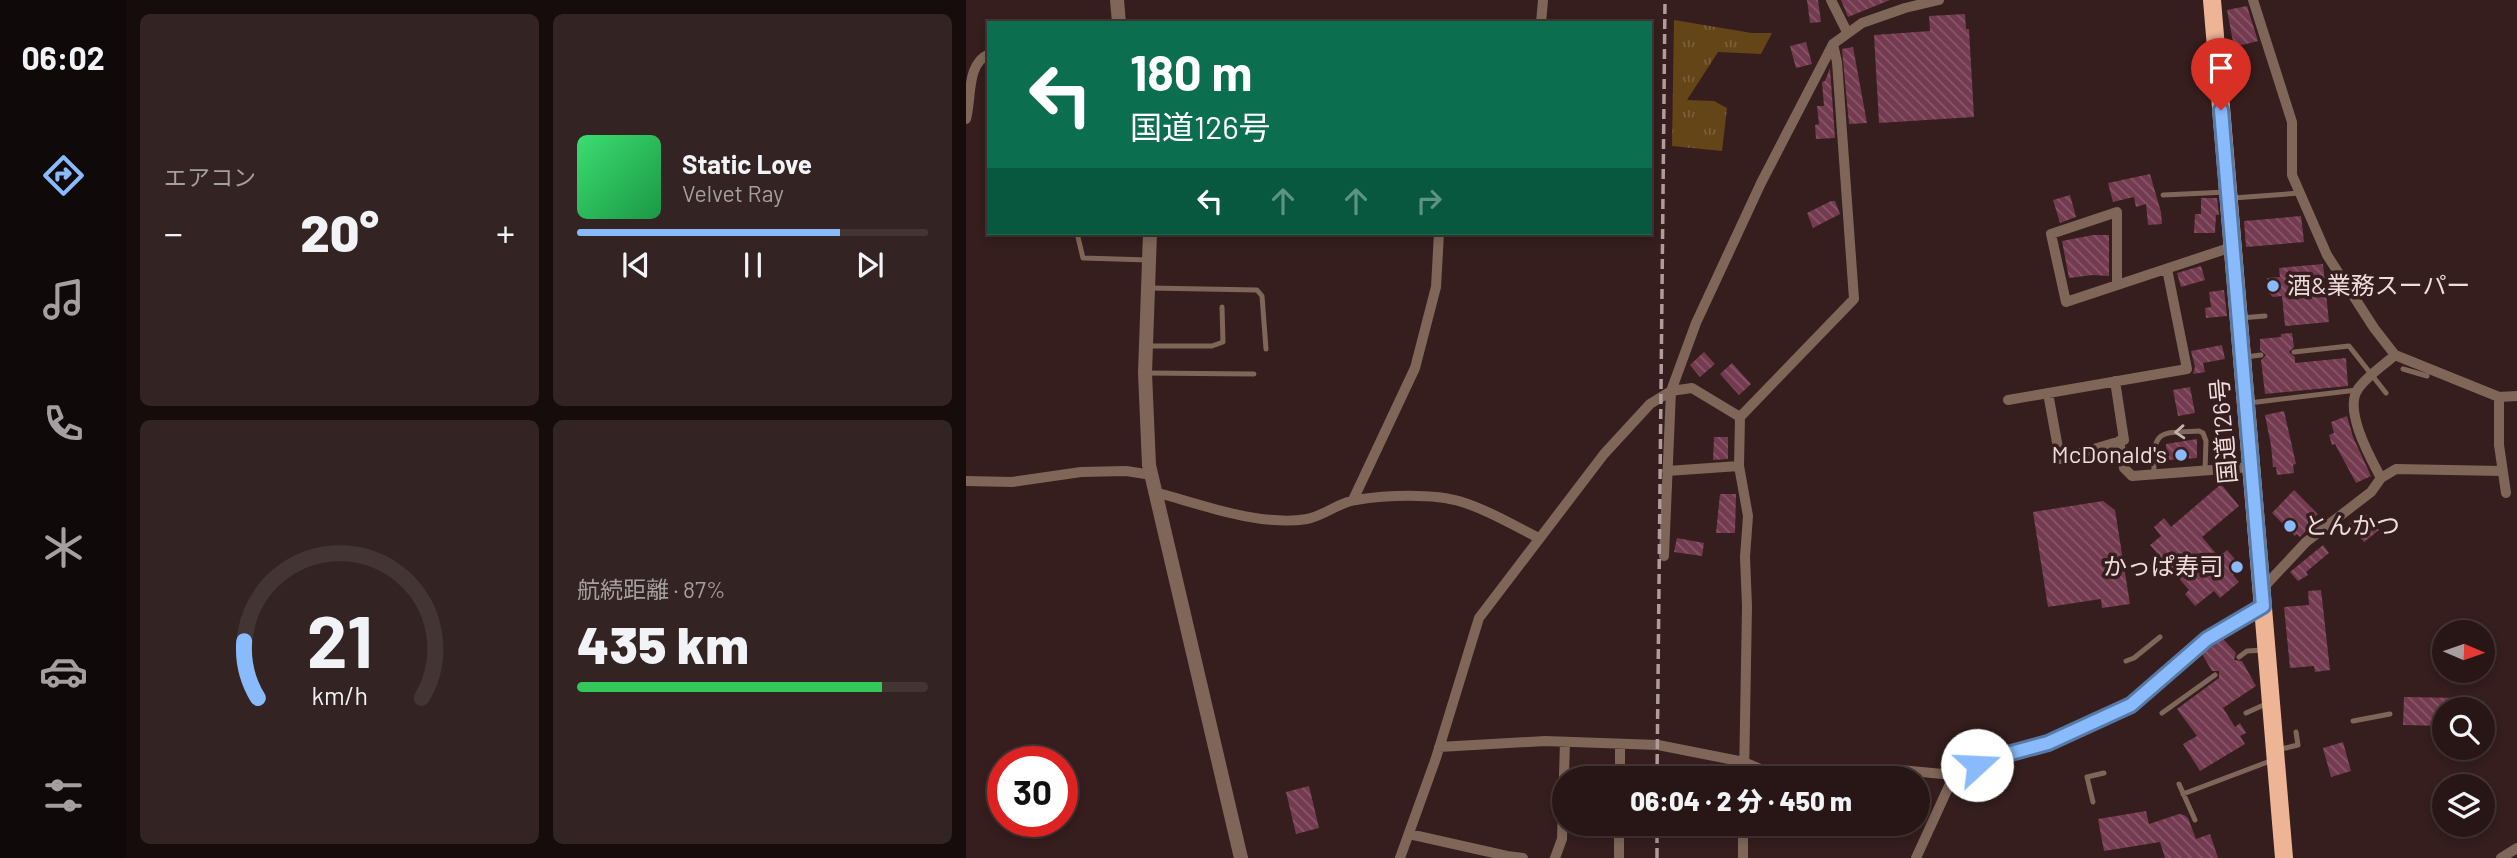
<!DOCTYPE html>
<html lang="ja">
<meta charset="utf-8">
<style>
body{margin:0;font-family:Barlow,"Noto Sans JP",sans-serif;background:#342323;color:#f1f3f6;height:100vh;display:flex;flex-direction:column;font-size:26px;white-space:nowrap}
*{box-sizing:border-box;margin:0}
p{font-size:23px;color:#a59fa1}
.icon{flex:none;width:38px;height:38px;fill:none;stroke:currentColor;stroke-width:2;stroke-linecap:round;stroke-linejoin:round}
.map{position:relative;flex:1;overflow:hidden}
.sheet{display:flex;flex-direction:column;gap:14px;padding:14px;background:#160c0c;width:840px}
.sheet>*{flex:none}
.top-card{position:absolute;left:21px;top:21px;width:665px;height:214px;border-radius:0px;box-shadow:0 4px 10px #0003,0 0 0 2px #443535;background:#0b6e4f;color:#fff;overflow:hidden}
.needle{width:46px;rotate:92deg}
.controls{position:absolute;left:1466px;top:620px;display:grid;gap:14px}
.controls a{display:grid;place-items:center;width:63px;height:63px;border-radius:50%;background:#281616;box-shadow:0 4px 10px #0003,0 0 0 2px #443535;font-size:35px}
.speed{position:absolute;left:21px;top:746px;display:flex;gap:14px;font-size:35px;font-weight:700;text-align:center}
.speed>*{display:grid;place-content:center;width:91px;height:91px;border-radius:50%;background:#281616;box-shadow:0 4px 10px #0003,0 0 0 2px #443535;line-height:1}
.speed .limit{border:10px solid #d22;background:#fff;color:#111}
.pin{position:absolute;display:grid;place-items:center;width:60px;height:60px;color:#fff;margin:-72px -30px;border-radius:50% 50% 50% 0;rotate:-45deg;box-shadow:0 0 7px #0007}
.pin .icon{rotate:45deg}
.me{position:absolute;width:77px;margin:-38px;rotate:70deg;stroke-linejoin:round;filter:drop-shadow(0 0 5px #0008)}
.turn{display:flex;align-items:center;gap:24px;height:147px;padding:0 28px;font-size:32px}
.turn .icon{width:91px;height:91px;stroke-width:2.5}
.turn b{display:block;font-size:49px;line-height:60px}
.lanes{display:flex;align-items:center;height:66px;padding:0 28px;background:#0003;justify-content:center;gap:35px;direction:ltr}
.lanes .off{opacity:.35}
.big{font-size:52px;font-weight:800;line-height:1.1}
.sheet .card{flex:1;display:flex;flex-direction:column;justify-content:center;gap:10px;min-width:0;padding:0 24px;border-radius:10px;background:#342323}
.sheet .dial{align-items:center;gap:0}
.dial svg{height:182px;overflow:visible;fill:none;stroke:#443535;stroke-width:7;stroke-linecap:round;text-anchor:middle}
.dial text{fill:#f1f3f6;stroke:none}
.song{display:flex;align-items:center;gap:21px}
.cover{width:84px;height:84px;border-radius:10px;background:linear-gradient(135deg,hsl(140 70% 55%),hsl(140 70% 35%))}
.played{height:7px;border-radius:4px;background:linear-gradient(90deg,#88bafc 75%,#443535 75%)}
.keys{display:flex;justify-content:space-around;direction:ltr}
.heat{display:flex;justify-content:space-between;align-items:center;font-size:38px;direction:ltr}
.charge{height:10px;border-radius:5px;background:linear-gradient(90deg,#34c759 87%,#443535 0)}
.sheet .tiles{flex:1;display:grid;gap:14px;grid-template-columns:repeat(2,1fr)}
.trip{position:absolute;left:586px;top:766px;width:378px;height:70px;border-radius:35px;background:#281616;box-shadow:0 4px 10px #0003,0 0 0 2px #443535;font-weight:800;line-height:70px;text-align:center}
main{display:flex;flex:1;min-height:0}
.dock{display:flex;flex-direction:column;width:126px;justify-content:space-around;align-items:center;background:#100909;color:#a59fa1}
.dock .icon{width:49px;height:49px}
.dock .on{color:#88bafc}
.dock b{font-size:32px;color:#f1f3f6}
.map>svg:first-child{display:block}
</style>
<main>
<nav class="dock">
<b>06:02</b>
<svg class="icon on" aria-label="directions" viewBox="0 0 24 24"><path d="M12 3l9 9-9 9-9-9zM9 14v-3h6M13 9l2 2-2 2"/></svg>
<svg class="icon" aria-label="music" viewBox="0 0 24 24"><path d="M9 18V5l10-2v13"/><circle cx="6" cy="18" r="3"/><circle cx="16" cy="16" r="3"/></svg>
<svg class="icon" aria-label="phone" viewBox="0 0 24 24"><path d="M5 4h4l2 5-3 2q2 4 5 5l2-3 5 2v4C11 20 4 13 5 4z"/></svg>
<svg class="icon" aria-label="climate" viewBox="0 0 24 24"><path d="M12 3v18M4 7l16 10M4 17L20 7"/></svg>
<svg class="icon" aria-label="car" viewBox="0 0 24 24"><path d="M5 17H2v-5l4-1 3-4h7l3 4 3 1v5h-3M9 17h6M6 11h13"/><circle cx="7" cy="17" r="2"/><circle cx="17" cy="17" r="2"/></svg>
<svg class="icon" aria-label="filters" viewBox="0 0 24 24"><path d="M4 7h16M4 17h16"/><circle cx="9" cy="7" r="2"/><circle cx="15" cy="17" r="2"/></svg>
</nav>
<section class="sheet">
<div class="tiles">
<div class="card"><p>エアコン</p>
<div class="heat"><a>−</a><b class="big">20°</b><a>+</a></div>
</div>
<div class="card">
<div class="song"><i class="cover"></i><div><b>Static Love</b><p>Velvet Ray</p></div></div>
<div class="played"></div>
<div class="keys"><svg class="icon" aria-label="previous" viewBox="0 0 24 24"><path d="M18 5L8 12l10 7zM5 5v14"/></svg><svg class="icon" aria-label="pause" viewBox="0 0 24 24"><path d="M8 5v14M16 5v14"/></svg><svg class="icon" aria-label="next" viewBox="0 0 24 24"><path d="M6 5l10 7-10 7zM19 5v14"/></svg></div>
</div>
<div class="card dial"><svg viewBox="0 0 100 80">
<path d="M14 69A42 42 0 1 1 86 69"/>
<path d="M14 69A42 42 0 0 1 8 44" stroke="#88bafc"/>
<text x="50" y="56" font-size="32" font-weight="700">21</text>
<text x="50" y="72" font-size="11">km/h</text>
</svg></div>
<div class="card"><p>航続距離 · 87%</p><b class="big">435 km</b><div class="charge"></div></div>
</div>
</section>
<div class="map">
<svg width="1551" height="858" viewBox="0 0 1551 858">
<defs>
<pattern id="grass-tufts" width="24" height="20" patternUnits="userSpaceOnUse" patternTransform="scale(1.75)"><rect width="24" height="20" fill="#644517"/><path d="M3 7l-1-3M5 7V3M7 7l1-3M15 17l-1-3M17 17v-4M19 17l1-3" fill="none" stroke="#7a5f38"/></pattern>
<pattern id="building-back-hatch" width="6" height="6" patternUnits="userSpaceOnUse" patternTransform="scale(1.75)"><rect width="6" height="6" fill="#743b50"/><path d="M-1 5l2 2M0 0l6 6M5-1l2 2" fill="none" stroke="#885769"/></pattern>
</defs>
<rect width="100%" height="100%" fill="#351e1d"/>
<path fill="url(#grass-tufts)" d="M708,20L786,33H806L795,54L752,52L721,100L748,101L761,108L756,151L706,146Z"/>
<path fill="url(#building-back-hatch)" d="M841,0H852L855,22L844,23Z
M875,0H924L882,17Z
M1281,6L1292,41L1268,47L1261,10Z
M999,14L1000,29H1003L1008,117L913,123L908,35L964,31L963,16Z
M840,42L846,64L830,68L824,46Z
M887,47L901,123L883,124L876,49Z
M864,68L869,138L850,139L849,125L853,124L851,106H858L856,82L859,81Z
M1184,174L1195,212L1196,224L1182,225L1180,204L1170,207L1168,197L1147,202L1142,183Z
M1104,195L1110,217L1094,223L1087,200Z
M1235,198H1251L1253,215H1250L1249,233H1228L1229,214H1235Z
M865,201H869L874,214L847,228L841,213Z
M1335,216L1338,242L1280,247L1278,221Z
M1127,235H1143V276L1127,275L1103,278L1096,241Z
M1357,264L1363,322L1319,326L1316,296L1307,297L1302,292L1301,278L1314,277L1313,268Z
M1235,266L1239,280L1215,287L1211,273Z
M1258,290L1261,316L1240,318L1239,308L1245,307L1243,292Z
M1326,333L1328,347L1323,352L1329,357V363L1380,358L1382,386L1299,394L1295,360L1300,355L1294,350V339L1315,337V334Z
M1256,345L1259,359L1237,363L1239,372L1227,374L1229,367L1225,351Z
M738,352L749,364L734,377L724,365Z
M766,363L785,384L773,395L754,374Z
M1224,387L1229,413L1212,416L1207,390Z
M1318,411L1330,464L1327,465L1328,473L1311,475L1310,467H1307L1305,445L1299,415Z
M1381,416L1387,437L1405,476L1390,483L1369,444L1366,445L1363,435L1368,433L1365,422Z
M748,437H762V459L747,460Z
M1231,439V458L1201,460L1200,444Z
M1255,484L1273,506L1236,537L1253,557L1261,550L1276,567L1267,575L1273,582L1254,598L1248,591L1229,606L1219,594L1223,590L1184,545L1195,536L1188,527L1198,518L1205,527Z
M1328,490L1352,514L1342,523L1345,526L1334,537L1331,534L1329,536L1306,513Z
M754,494H770L769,533H750Z
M1137,501L1149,510L1164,604L1136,608L1135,599L1082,607L1067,512Z
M1398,512L1413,530L1398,542L1383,524Z
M711,538L738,543L736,556L708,552Z
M1357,545L1363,553L1340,572L1342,575L1332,581L1324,572Z
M1355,590L1364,670L1349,672L1348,666L1324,668L1318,607L1343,605L1342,591Z
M1257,639L1270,653L1268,660L1276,661L1290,686L1257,708L1269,727L1274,723L1280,733L1274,736L1279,744L1234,771L1217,744L1231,736L1211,709L1253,678V671H1246L1236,654Z
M1438,697L1498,698V709H1479V726L1437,725Z
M1377,742L1385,771L1365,777L1357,748Z
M343,786L353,828L330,834L320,792Z
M1180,811L1183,824L1213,814L1218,815L1222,818L1230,839L1244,834L1252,858H1199L1194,842L1138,851L1132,819Z"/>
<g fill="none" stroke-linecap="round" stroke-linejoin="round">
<path stroke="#7f6659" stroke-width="5" d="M1197,195L1261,192
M1267,198L1334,193
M111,233L117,258L182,260
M184,288L291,290L296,296L300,349
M1274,318L1299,316
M180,346H246L257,342L256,307
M1328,352L1383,346L1420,393
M1279,357L1295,355
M1437,369L1461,376
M179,373L288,374
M1283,403L1391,390
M1188,474C1187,429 1192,433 1233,431L1237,433L1240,441L1239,471
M1273,657L1281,651L1298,650
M1160,661L1168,658L1194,637
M1196,713L1249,675
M1280,713L1302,703
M1387,721L1424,714
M1311,750L1332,745L1330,732
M1213,784L1229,820
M1217,794L1307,760
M1127,802L1121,777L1138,773"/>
<path stroke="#7f6659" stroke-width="10" d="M865,0L881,32
M1287,0L1326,122V175L1361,255L1408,328L1429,355L1533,397L1551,396
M575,23L577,0
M0,119C6,97 0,64 23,54
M1151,285V212L1085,234L1100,302L1266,247
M1082,393L1094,459L1158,440L1149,381
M1533,397V445L1540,493
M1042,400L1221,369L1201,269
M1153,441L1158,468L1166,476L1285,467
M701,471L773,466
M1415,478C1405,459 1377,410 1392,389C1401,376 1418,365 1429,355
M0,481L46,482L115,472L160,471L186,475
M189,492C234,504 294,527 341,519C358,516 373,502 390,500C419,495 468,493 496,502C523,510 548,526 573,538
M387,500L449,368L470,287L473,233
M698,556L705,391L730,323L795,183L867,44L896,23L939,8L973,0
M1296,589L1340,542L1405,492L1415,478L1430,469L1536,471
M473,747L579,741L692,745L778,762L818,779
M654,779V744
M778,779L781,606L779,557L782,516L773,466L774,417L888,299L871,62L867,44
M874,779L923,769L988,775L1034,756L1082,743L1165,705L1242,639L1297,606
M443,834L541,856L557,858
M434,858L470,758L513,618L638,454L684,404L705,391L726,388L774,417
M589,858L596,839L599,742
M653,858V824
M777,858V824
M950,858L988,775
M1535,858L1551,848"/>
<path stroke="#7f6659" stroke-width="14" d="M151,0L153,23
M184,233L179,373L183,465L275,858"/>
<path stroke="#edb496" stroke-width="18" d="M1246,0L1318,858"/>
<path stroke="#af9c9b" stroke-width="3.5" stroke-dasharray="10 5" stroke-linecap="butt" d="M691,779L699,0
M691,858V824"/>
</g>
<defs><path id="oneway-chevron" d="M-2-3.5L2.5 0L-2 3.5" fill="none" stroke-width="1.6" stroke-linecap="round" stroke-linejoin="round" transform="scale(1.75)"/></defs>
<use stroke="#c7b3ae" href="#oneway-chevron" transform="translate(1214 432) rotate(176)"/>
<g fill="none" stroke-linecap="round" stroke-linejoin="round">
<g stroke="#5879a4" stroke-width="18">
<path id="route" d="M1011,765L1034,756L1082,743L1165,705L1241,639L1297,606L1255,110"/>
</g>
<use href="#route" stroke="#88bafc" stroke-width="12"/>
</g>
<g fill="#88bafc" stroke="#351e1d" stroke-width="2.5">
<circle cx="1307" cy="286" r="7"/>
<circle cx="1215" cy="455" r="7"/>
<circle cx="1324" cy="526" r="7"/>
<circle cx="1271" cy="567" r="7"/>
</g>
<g text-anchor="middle" stroke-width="7" stroke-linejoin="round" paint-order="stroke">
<g font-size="24" fill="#eedddc" stroke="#351e1d" text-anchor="start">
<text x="1321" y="294">酒&amp;業務スーパー</text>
<text x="1201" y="463" text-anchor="end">McDonald's</text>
<text x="1338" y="534">とんかつ</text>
<text x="1257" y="575" text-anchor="end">かっぱ寿司</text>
</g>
<g font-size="24" fill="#eedddc" stroke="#351e1d">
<text transform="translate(1258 431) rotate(-95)" y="8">国道126号</text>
</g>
</g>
</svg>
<div class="controls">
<a><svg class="needle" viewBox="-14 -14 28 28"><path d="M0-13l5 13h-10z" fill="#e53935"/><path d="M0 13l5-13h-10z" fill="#a59fa1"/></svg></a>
<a><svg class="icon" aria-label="search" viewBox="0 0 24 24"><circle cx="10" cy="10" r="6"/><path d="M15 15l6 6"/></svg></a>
<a><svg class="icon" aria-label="layers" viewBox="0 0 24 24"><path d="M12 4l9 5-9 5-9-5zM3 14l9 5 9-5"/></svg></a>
</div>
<div class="speed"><div class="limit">30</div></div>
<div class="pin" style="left:1255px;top:110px;background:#d93025"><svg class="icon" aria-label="arrive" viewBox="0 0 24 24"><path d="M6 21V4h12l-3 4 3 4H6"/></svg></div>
<svg class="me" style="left:1011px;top:765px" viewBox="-20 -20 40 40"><circle r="19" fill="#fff"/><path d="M0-13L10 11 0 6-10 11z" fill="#88bafc"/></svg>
<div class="trip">06:04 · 2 分 · 450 m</div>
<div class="top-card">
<div class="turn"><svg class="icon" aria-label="left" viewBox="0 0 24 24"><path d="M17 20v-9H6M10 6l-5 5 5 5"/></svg><div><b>180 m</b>国道126号</div></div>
<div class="lanes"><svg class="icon" aria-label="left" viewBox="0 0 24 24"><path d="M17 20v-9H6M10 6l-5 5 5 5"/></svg><svg class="icon off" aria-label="ahead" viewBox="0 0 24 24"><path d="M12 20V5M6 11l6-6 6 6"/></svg><svg class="icon off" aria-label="ahead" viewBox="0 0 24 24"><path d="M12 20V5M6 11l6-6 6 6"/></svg><svg class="icon off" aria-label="right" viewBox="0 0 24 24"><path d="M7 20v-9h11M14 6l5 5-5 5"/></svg></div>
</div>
</div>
</main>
